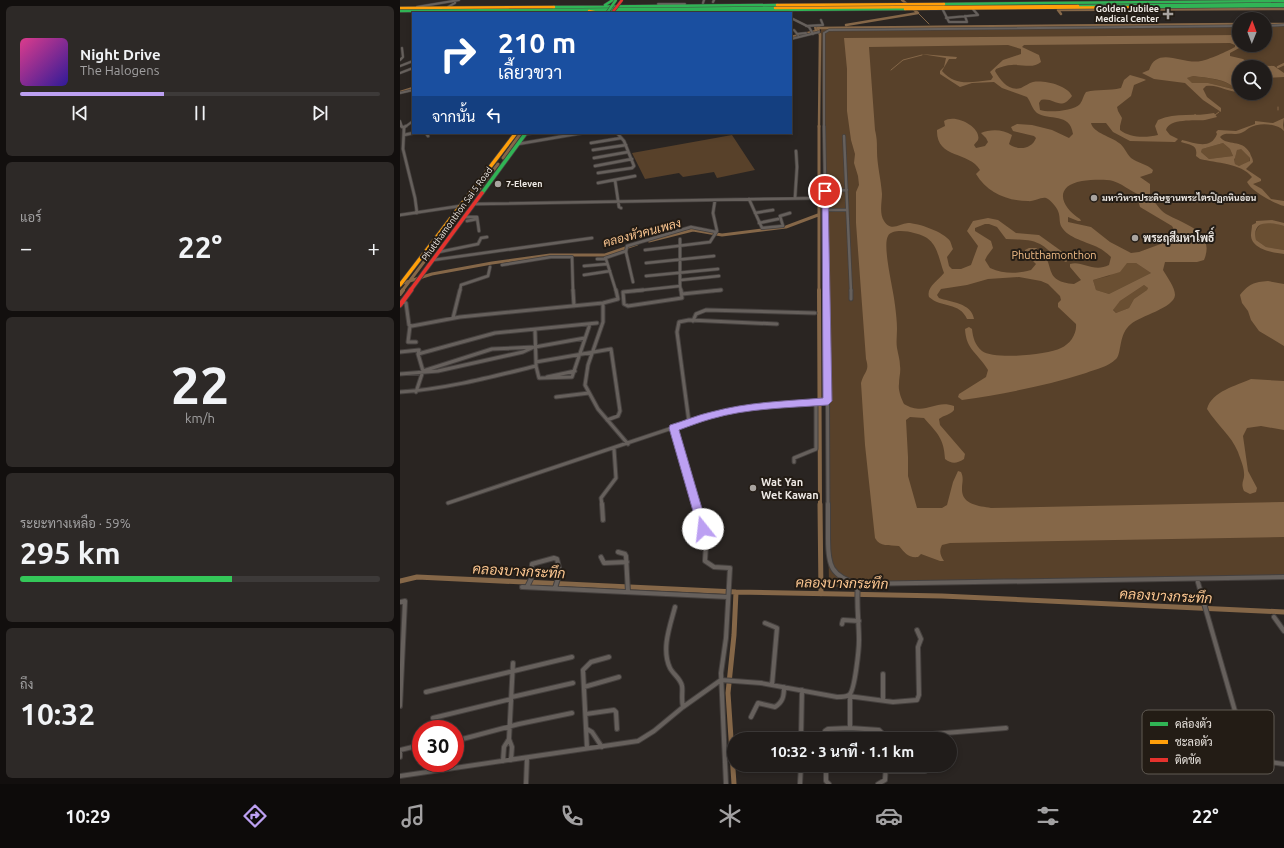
<!DOCTYPE html>
<html lang="th">
<meta charset="utf-8">
<style>
body{margin:0;font-family:Ubuntu,Sarabun,sans-serif;background:#2d2927;color:#f1f3f6;height:100vh;display:flex;flex-direction:column;font-size:15px;white-space:nowrap}
*{box-sizing:border-box;margin:0}
p{font-size:13px;color:#a2a1a2}
.icon{flex:none;width:22px;height:22px;fill:none;stroke:currentColor;stroke-width:2;stroke-linecap:round;stroke-linejoin:round}
.map{position:relative;flex:1;overflow:hidden}
.details{display:flex;flex-direction:column;gap:6px;padding:6px;background:#120f0e;width:400px}
.details>*{flex:none}
.top-card{position:absolute;left:12px;top:12px;width:380px;height:122px;border-radius:0px;box-shadow:0 2px 6px #0003,0 0 0 1px #3d3a39;background:#1a4fa0;color:#fff;overflow:hidden}
.needle{width:26px;rotate:1deg}
.controls{position:absolute;left:832px;top:12px;display:grid;gap:8px}
.controls a{display:grid;place-items:center;width:40px;height:40px;border-radius:50%;background:#201c1a;box-shadow:0 2px 6px #0003,0 0 0 1px #3d3a39;font-size:20px}
.speed{position:absolute;left:12px;top:720px;display:flex;gap:8px;font-size:20px;font-weight:700;text-align:center}
.speed>*{display:grid;place-content:center;width:52px;height:52px;border-radius:50%;background:#201c1a;box-shadow:0 2px 6px #0003,0 0 0 1px #3d3a39;line-height:1}
.speed .limit{border:6px solid #d22;background:#fff;color:#111}
.pin{position:absolute;display:grid;place-items:center;width:34px;height:34px;color:#fff;margin:-17px;border:2px solid #fff;border-radius:50%;box-shadow:0 1px 4px #0007}
.me{position:absolute;width:44px;margin:-22px;rotate:344deg;stroke-linejoin:round;filter:drop-shadow(0 0 3px #0008)}
.turn{display:flex;align-items:center;gap:14px;height:84px;padding:0 20px;font-size:18px}
.turn .icon{width:52px;height:52px;stroke-width:2.5}
.turn b{display:block;font-size:28px;line-height:34px}
.then{display:flex;align-items:center;height:38px;padding:0 20px;background:#0003;gap:8px;font-size:15px}
.big{font-size:30px;font-weight:700;line-height:1.1}
.details .widget{flex:1;display:flex;flex-direction:column;justify-content:center;gap:6px;min-width:0;padding:0 14px;border-radius:6px;background:#2d2927}
.details .dial{align-items:center;gap:0}
.dial b{font-size:52px;line-height:1}
.song{display:flex;align-items:center;gap:12px}
.cover{width:48px;height:48px;border-radius:6px;background:linear-gradient(135deg,hsl(330 70% 55%),hsl(250 70% 35%))}
.played{height:4px;border-radius:2px;background:linear-gradient(90deg,#bca0f2 40%,#3d3a39 40%)}
.keys{display:flex;justify-content:space-around;direction:ltr}
.heat{display:flex;justify-content:space-between;align-items:center;font-size:22px;direction:ltr}
.charge{height:6px;border-radius:3px;background:linear-gradient(90deg,#34c759 59%,#3d3a39 0)}
.trip{position:absolute;left:327px;top:732px;width:230px;height:40px;border-radius:20px;background:#201c1a;box-shadow:0 2px 6px #0003,0 0 0 1px #3d3a39;font-weight:700;line-height:40px;text-align:center}
.dock{display:flex;height:64px;justify-content:space-around;align-items:center;background:#0d0b0a;color:#a2a1a2}
.dock .icon{width:28px;height:28px}
.dock .active{color:#bca0f2}
.dock b{font-size:18px;color:#f1f3f6}
main{display:flex;flex:1;min-height:0}
.map>svg:first-child{display:block}
</style>
<main>
<section class="details">
<div class="widget">
<div class="song"><i class="cover"></i><div><b>Night Drive</b><p>The Halogens</p></div></div>
<div class="played"></div>
<div class="keys"><svg class="icon" aria-label="previous" viewBox="0 0 24 24"><path d="M18 5L8 12l10 7zM5 5v14"/></svg><svg class="icon" aria-label="pause" viewBox="0 0 24 24"><path d="M8 5v14M16 5v14"/></svg><svg class="icon" aria-label="next" viewBox="0 0 24 24"><path d="M6 5l10 7-10 7zM19 5v14"/></svg></div>
</div>
<div class="widget"><p>แอร์</p>
<div class="heat"><a>−</a><b class="big">22°</b><a>+</a></div>
</div>
<div class="widget dial"><b>22</b><p>km/h</p></div>
<div class="widget"><p>ระยะทางเหลือ · 59%</p><b class="big">295 km</b><div class="charge"></div></div>
<div class="widget"><p>ถึง</p><b class="big">10:32</b></div>
</section>
<div class="map">
<svg width="884" height="784" viewBox="0 0 884 784">
<rect width="100%" height="100%" fill="#2a2522"/>
<path fill="#58412a" fill-rule="evenodd" d="M839,23V45H865V23H884V578L429,587L421,27ZM839,67H865V93H839Z
M332,135L355,170L317,178L314,172L283,177L279,173L245,179L232,153Z"/>
<path fill="#6a4f32" d="M793,76C808,78 826,79 838,90L808,83L792,84L787,78Z
M823,143L830,149L833,156L809,159L801,152L802,149Z
M838,149H841L850,158L849,163L839,166L835,164L834,158H835L837,150Z
M863,223H874L884,226V250L866,247L856,240C854,233 857,227 863,223Z
M726,263H736L751,273L709,294L696,290L693,280L709,276Z
M744,285L748,288L747,290L734,299L729,308L716,313L713,309L720,301Z"/>
<path fill="#856748" fill-rule="evenodd" d="M839,35V45L841,47L830,53V56L843,59L851,65L874,66L884,73V77L865,78V67H839V92C827,92 818,84 806,86L803,89L807,97L821,108V112L803,100L785,83L754,79L742,73L749,70C757,45 783,65 801,61C808,60 828,51 835,47V45L830,43L624,45L622,47L639,55L641,62C633,69 622,64 612,65C607,65 601,67 596,69L595,71C600,80 609,92 621,88C625,86 629,83 633,82C644,80 667,85 672,96C660,112 655,97 641,100L639,103L640,110C648,113 674,111 680,104C683,100 683,96 686,92C698,89 709,91 721,88L724,80L730,75L744,79L746,80L734,85L731,96L717,107L718,111L722,118L720,126V130C730,138 746,138 758,135L755,126L758,120C776,112 796,117 814,113L817,117C813,118 809,119 805,120C795,121 769,118 766,130L770,135L778,139L775,142L730,141L713,132L706,123H691C693,133 712,137 719,143C724,146 726,153 731,158C738,163 747,164 753,170L752,173L740,177L750,184V195C735,198 727,185 713,181C704,179 691,180 682,181C653,186 661,207 680,219L681,221H678L668,217V222L691,227L710,242L731,253L739,252L766,242L776,236V233L772,226L740,207L738,200L751,199C757,203 759,210 766,214C784,224 816,232 804,260L797,262H765L763,270C767,277 775,287 775,295C774,308 740,316 731,324C718,334 722,354 716,359C708,367 696,369 686,373C645,386 604,394 562,400L558,397L559,394L586,377L588,370C578,353 566,350 565,329L569,327L572,329C573,338 575,345 582,351C594,360 647,355 661,348C670,344 677,334 676,324L658,307V303L661,300L660,296L648,284L641,281L619,277L588,279L567,285L541,289L537,295L539,298C550,302 572,303 574,319H567C560,302 541,308 529,297C526,287 538,281 544,273C537,254 538,238 514,233C507,231 492,229 488,236C482,246 494,292 495,305C496,313 497,322 497,329C497,335 496,342 497,348C498,354 500,360 500,366C501,372 499,377 499,384C498,390 501,398 504,404C526,417 534,399 554,406V410C550,415 544,415 539,419L540,425L565,454L564,459C556,464 552,464 545,459C544,438 537,433 524,418L510,417L506,420L508,457V476L517,508H542L547,505L553,482L558,471L561,472C564,478 562,483 562,488C561,505 579,506 591,508L884,502V537L550,543L542,545C539,551 540,555 544,561H540L521,554L518,557C508,558 505,553 499,546C489,545 480,547 475,538L465,445L461,383C464,371 470,372 466,359L456,223V192L459,185L458,176L454,163L455,154L451,140L447,111V69L444,38ZM608,45L621,49V54L603,60L590,72L593,77L591,80C571,82 556,87 542,71L549,59H556L557,57L521,54L546,58L544,67L540,71V74L560,87L572,83L594,82L602,88L627,97C631,102 632,109 637,113C649,121 670,112 673,134L669,138L652,130L632,125L617,124L611,127L613,131L634,136L636,138C632,149 618,151 609,144L612,135C603,129 590,129 581,133L586,138L588,142L585,146L576,148L574,145C575,143 577,142 578,140C582,128 556,113 544,121L545,126L537,130C536,159 569,151 580,170L576,174C587,192 606,201 628,201C634,202 640,197 646,198C650,199 657,208 658,211C661,218 658,223 663,229C670,239 691,243 701,249C704,251 708,254 711,257L709,265C693,273 682,260 670,264V267L681,280L674,284C639,281 659,262 636,248H629L625,250V253L636,264L631,270C617,274 604,274 590,268L585,260L587,256L593,248L591,241L575,231V228L585,224H589L597,227L606,239C618,240 629,238 640,244C649,249 656,259 666,262L671,258L639,235L616,233L598,220L588,218L573,221L567,231L578,246L571,265L561,269H552L549,266L547,257L553,249C552,247 551,243 550,241C544,232 518,223 508,223C499,224 491,232 484,221C479,214 482,201 482,194C481,179 477,165 477,151C477,142 477,139 475,130L469,47ZM793,76C807,78 826,78 837,90L808,83H792L787,78ZM727,263H736L751,273L709,294L696,290L693,280L720,272ZM744,285L748,288L747,290L734,299L729,308L716,313L713,310L720,301Z
M884,118L883,125L884,131C877,123 858,122 849,128C846,130 844,132 841,133C833,136 826,131 820,137C828,147 841,138 850,153C851,157 853,158 853,162L846,169L861,179V181L853,184L862,189L871,199L884,201V206C874,203 852,192 847,182L852,177C841,163 816,163 800,159L796,156C798,145 791,145 781,142L782,140C795,143 811,150 817,134L816,132L818,130L836,131L855,124V121L873,123ZM823,143L830,149L833,156L809,159L801,152L802,149ZM841,149L850,158V161L839,166L835,164L834,159L835,158L837,150Z
M872,220L884,223V226C871,222 851,219 856,240L866,247L884,250V254C873,253 851,249 851,235C851,232 852,228 852,225L856,223V221Z
M868,281L884,284V346L859,331L851,320L848,311L842,303L840,295C849,284 854,282 868,281Z
M851,379L884,381V430L861,426L847,428L843,436L848,471L857,488L856,492L850,494L844,491C840,482 845,481 844,473C844,467 840,458 838,452C831,435 817,425 807,409C812,391 836,386 851,379Z"/>
<g fill="none" stroke-linecap="round" stroke-linejoin="round">
<path stroke="#856748" stroke-width="1" d="M518,13L529,24
M491,70L503,60L522,55
M878,107V110
M815,115L819,112"/>
<path stroke="#856748" stroke-width="2.5" d="M661,14L658,10L884,9
M865,24H884
M446,25L518,13L502,0
M416,31L420,34L419,127
M419,32L418,28L839,24
M391,37L416,31L415,26H419
M878,67L884,64
M0,92L13,88"/>
<path stroke="#856748" stroke-width="3" d="M103,158L121,133
M249,241L293,230L322,235L386,227L418,215
M0,284L32,274L92,263L150,255H205L237,244
M2,291L98,164
M419,291V126"/>
<path stroke="#856748" stroke-width="4" d="M419,290L420,505
M0,294L3,290"/>
<path stroke="#856748" stroke-width="5" d="M420,504L421,594
M0,581L17,577L336,592L542,596L884,612
M334,784L328,693L334,635L336,592"/>
<g stroke="#45403e" stroke-width="3">
<path id="street-far3" d="M313,2L314,0
M303,3L304,0
M258,4H285
M17,7L59,0
M48,7L55,3V1
M542,8L549,22H567L565,16
M381,13L385,11
M391,18L409,27L413,34
M546,18L578,15L572,8
M406,26L423,25L421,20
M865,26L884,25
M394,30L398,35
M397,34L406,33
M391,39L419,32
M0,60L3,57L2,48
M0,66L13,61
M0,73L13,68
M0,93L13,90
M0,121L2,127
M5,127L13,121
M424,127V33L429,30L839,26"/>
</g>
<g stroke="#45403e" stroke-width="4">
<path id="street-far2" d="M1,126L4,128L3,149L15,198L17,213
M424,126L427,291
M4,127L6,126
M26,133L28,136
M125,134L132,133
M4,135L13,133
M444,136L451,291
M191,143L221,138
M118,144L182,133
M193,150L226,145
M194,158L228,152
M195,166L232,159
M198,173L232,168L234,166L224,141L217,133
M215,180L219,207L221,208
M198,183L235,176
M425,191L447,190
M395,198L397,167L396,151
M349,199L362,228L383,226L380,216L390,213
M74,204L425,198
M425,210H447
M355,213L373,210
M0,215L60,206
M65,217H77L79,231
M67,221L77,219
M359,223L378,219
M280,239V286
M245,250L310,242L317,231L313,213L315,200
M39,252L78,244L81,238L87,237
M205,258L226,251
M197,259H206L216,291
M33,260L192,238
M246,263L314,256
M102,265L151,257H172L173,291
M184,266L207,264
M184,275L210,271
M246,276L318,269
M281,280L319,276
M233,282L226,252L227,246L291,227L316,232
M280,286L281,291
M60,291L61,285L88,276L90,267
M234,291L280,286
M313,291L321,290"/>
</g>
<g stroke="#45403e" stroke-width="5">
<path id="street-far1" d="M173,290L174,306
M243,290L223,292L224,304L228,306L282,298L281,290
M427,290L428,505
M451,290V299
M282,294L321,290
M3,302L6,303L9,325L12,326L60,317L203,303L218,299L216,290
M203,303V322L188,365L185,385L198,409L228,444
M53,318L60,290
M293,321L296,314L306,310L415,313
M10,326L8,342H16
M135,330L136,362L211,349L220,411L218,416L207,420
M0,352L19,350L18,354L23,371L16,392
M18,354L95,333L197,323
M136,366L139,378L172,377L190,324
M23,371L92,349L135,347L185,338
M0,374L38,371L123,352L134,347
M147,377L175,371
M0,392C46,389 91,377 136,366V362
M156,397L189,393
M289,422L277,332L279,322L289,320L377,324
M273,428L296,505
M394,462V458L416,449V402
M48,503L311,415L353,407L428,401
M202,505L201,498L216,478L214,449"/>
</g>
<g stroke="#45403e" stroke-width="6">
<path id="street" d="M202,504L203,520
M295,504L306,544L305,561L314,567L330,568L326,638L321,673L326,784
M428,504C428,516 428,528 428,539C428,566 431,576 458,584L884,577
M218,552L225,554L226,556L228,592
M201,557L204,563L227,562
M797,579L839,725L845,752
M122,587L328,597
M127,587L131,579L132,564L154,558L157,559L160,572L155,588
M0,602L5,601L0,706
M275,607C270,626 261,649 270,668C273,674 281,679 282,686C283,691 281,699 283,707
M874,617L884,631
M365,623L377,628L372,685
M442,624L443,620L459,621
M483,674V700
M184,687L219,677
M26,692L172,657
M448,696L493,702L517,700L519,695L518,647L521,639L517,630
M112,697L173,683
M450,697V728
M186,714L214,710L216,712L217,729
M351,717L358,703L375,707C383,702 384,696 384,687
M33,718L111,699
M187,729L192,732L202,747
M484,738L606,728
M401,739L402,690
M424,739L425,731L428,729L450,728L479,730L484,735V739
M55,741L119,724L172,713
M187,748L183,670L191,662L209,657
M0,750L21,745
M0,750V757
M845,752C853,755 860,760 856,769L853,770L843,766L840,757L841,754Z
M111,760L112,747L109,739L113,663
M857,760L884,764
M103,761L104,747L109,739
M426,765V781L429,784
M486,771H525
M0,776L238,741L254,731L283,707L321,680L361,683L437,697C441,697 446,697 449,695C455,691 459,648 459,640C459,621 456,603 458,584
M126,784L127,758
M400,784L401,765
M478,784L485,780L486,765"/>
</g>
<g stroke="#45403e" stroke-width="3.5">
<path id="fast-far1" d="M544,4L884,1
M205,5L213,0
M678,6L884,4
M154,7L377,5
M751,7L884,6
M0,11L375,8
M214,11L505,9"/>
</g>
<g stroke="#45403e" stroke-width="5">
<path id="fast" d="M82,193L126,133"/>
</g>
<g stroke="#45403e" stroke-width="3.5">
<path id="slow-far1" d="M377,5L544,4
M0,8L154,7
M375,8L678,6
M505,9L751,7
M189,11L199,13"/>
</g>
<g stroke="#45403e" stroke-width="5">
<path id="slow" d="M0,285L116,133"/>
</g>
<g stroke="#45403e" stroke-width="5">
<path id="jam-far1" d="M10,291L82,193"/>
</g>
<g stroke="#45403e" stroke-width="6">
<path id="jam" d="M0,305L11,290"/>
</g>
<use href="#street-far3" stroke="#66605c" stroke-width="2"/>
<use href="#street-far2" stroke="#66605c" stroke-width="2.5"/>
<use href="#street-far1" stroke="#66605c" stroke-width="3"/>
<use href="#street" stroke="#66605c" stroke-width="4"/>
<use href="#fast-far1" stroke="#30b455" stroke-width="2.5"/>
<use href="#fast" stroke="#30b455" stroke-width="3.5"/>
<use href="#slow-far1" stroke="#ff9f0a" stroke-width="2.5"/>
<use href="#slow" stroke="#ff9f0a" stroke-width="3.5"/>
<use href="#jam-far1" stroke="#e5322d" stroke-width="3.5"/>
<use href="#jam" stroke="#e5322d" stroke-width="4.5"/>
<g stroke="#45403e" stroke-width="3.5" stroke-linecap="butt">
<path id="fast-bridge" d="M207,13L216,0"/>
</g>
<g stroke="#45403e" stroke-width="3.5" stroke-linecap="butt">
<path id="jam-bridge" d="M212,13L222,0"/>
</g>
<use href="#fast-bridge" stroke="#30b455" stroke-width="2.5"/>
<use href="#jam-bridge" stroke="#e5322d" stroke-width="2.5"/>
</g>
<path fill="#bca0f2" stroke="#7a689d" d="M422,189L428,191L432,401L428,405C389,408 348,408 311,419C300,422 290,426 279,430L308,529L307,532L303,533L299,532L269,428L270,425C284,421 297,415 311,412C347,402 386,401 423,398Z"/>
<g fill="#a9a4a0" stroke="#231c15" stroke-width="1.5">
<path d="M766 8h4v4h4v4h-4v4h-4v-4h-4v-4h4z"/>
<circle cx="98" cy="184" r="4"/>
<circle cx="694" cy="198" r="4"/>
<circle cx="735" cy="238" r="4"/>
<circle cx="353" cy="488" r="4"/>
</g>
<g text-anchor="middle" stroke-width="4" stroke-linejoin="round" paint-order="stroke">
<g font-size="9" font-weight="bold" fill="#eee9e4" stroke="#231c15" text-anchor="start">
<text x="759" y="12" text-anchor="end">Golden Jubilee<tspan x="759" dy="10">Medical Center</tspan></text>
<text x="106" y="187">7-Eleven</text>
<text x="702" y="201">มหาวิหารประดิษฐานพระไตรปิฏกหินอ่อน</text>
</g>
<g font-size="9" fill="#eee9e4" stroke="#231c15">
<text transform="translate(57 214) rotate(-54)" y="3">Phutthamonthon Sai 5 Road</text>
</g>
<g font-size="11" font-weight="bold" fill="#eee9e4" stroke="#231c15" text-anchor="start">
<text x="743" y="242">พระฤสีมหาโพธิ์</text>
<text x="361" y="486">Wat Yan<tspan x="361" dy="13">Wet Kawan</tspan></text>
</g>
<g font-size="11" fill="#f3be88" stroke="#231c15">
<text x="654" y="259">Phutthamonthon</text>
</g>
<g font-size="12" font-style="italic" fill="#fdc791" stroke="#231c15">
<text transform="translate(242 233) rotate(-15)" y="4">คลองหัวคนเพลง</text>
</g>
<g font-size="14" font-style="italic" fill="#fdc791" stroke="#231c15">
<text transform="translate(119 571) rotate(3)" y="5">คลองบางกระทึก</text>
<text transform="translate(442 583) rotate(1)" y="5">คลองบางกระทึก</text>
<text transform="translate(766 596) rotate(3)" y="5">คลองบางกระทึก</text>
</g>
</g>
<rect x="742" y="710" width="132" height="64" rx="6" fill="#231c15" stroke="#605a53" stroke-width="1"/>
<rect x="750" y="722" width="18" height="4" fill="#30b455"/>
<rect x="750" y="740" width="18" height="4" fill="#ff9f0a"/>
<rect x="750" y="758" width="18" height="4" fill="#e5322d"/>
<g font-size="11" fill="#eee9e4">
<text x="775" y="728">คล่องตัว</text>
<text x="775" y="746">ชะลอตัว</text>
<text x="775" y="764">ติดขัด</text>
</g>
</svg>
<div class="controls">
<a><svg class="needle" viewBox="-14 -14 28 28"><path d="M0-13l5 13h-10z" fill="#e53935"/><path d="M0 13l5-13h-10z" fill="#a2a1a2"/></svg></a>
<a><svg class="icon" aria-label="search" viewBox="0 0 24 24"><circle cx="10" cy="10" r="6"/><path d="M15 15l6 6"/></svg></a>
</div>
<div class="speed"><div class="limit">30</div></div>
<div class="pin" style="left:425px;top:191px;background:#d93025"><svg class="icon" aria-label="arrive" viewBox="0 0 24 24"><path d="M6 21V4h12l-3 4 3 4H6"/></svg></div>
<svg class="me" style="left:303px;top:529px" viewBox="-20 -20 40 40"><circle r="19" fill="#fff"/><path d="M0-13L10 11 0 6-10 11z" fill="#bca0f2"/></svg>
<div class="trip">10:32 · 3 นาที · 1.1 km</div>
<div class="top-card">
<div class="turn"><svg class="icon" aria-label="right" viewBox="0 0 24 24"><path d="M7 20v-9h11M14 6l5 5-5 5"/></svg><div><b>210 m</b>เลี้ยวขวา</div></div>
<div class="then">จากนั้น<svg class="icon" aria-label="left" viewBox="0 0 24 24"><path d="M17 20v-9H6M10 6l-5 5 5 5"/></svg></div>
</div>
</div>
</main>
<nav class="dock">
<b>10:29</b>
<svg class="icon active" aria-label="directions" viewBox="0 0 24 24"><path d="M12 3l9 9-9 9-9-9zM9 14v-3h6M13 9l2 2-2 2"/></svg>
<svg class="icon" aria-label="music" viewBox="0 0 24 24"><path d="M9 18V5l10-2v13"/><circle cx="6" cy="18" r="3"/><circle cx="16" cy="16" r="3"/></svg>
<svg class="icon" aria-label="phone" viewBox="0 0 24 24"><path d="M5 4h4l2 5-3 2q2 4 5 5l2-3 5 2v4C11 20 4 13 5 4z"/></svg>
<svg class="icon" aria-label="climate" viewBox="0 0 24 24"><path d="M12 3v18M4 7l16 10M4 17L20 7"/></svg>
<svg class="icon" aria-label="car" viewBox="0 0 24 24"><path d="M5 17H2v-5l4-1 3-4h7l3 4 3 1v5h-3M9 17h6M6 11h13"/><circle cx="7" cy="17" r="2"/><circle cx="17" cy="17" r="2"/></svg>
<svg class="icon" aria-label="filters" viewBox="0 0 24 24"><path d="M4 7h16M4 17h16"/><circle cx="9" cy="7" r="2"/><circle cx="15" cy="17" r="2"/></svg>
<b>22°</b>
</nav>
